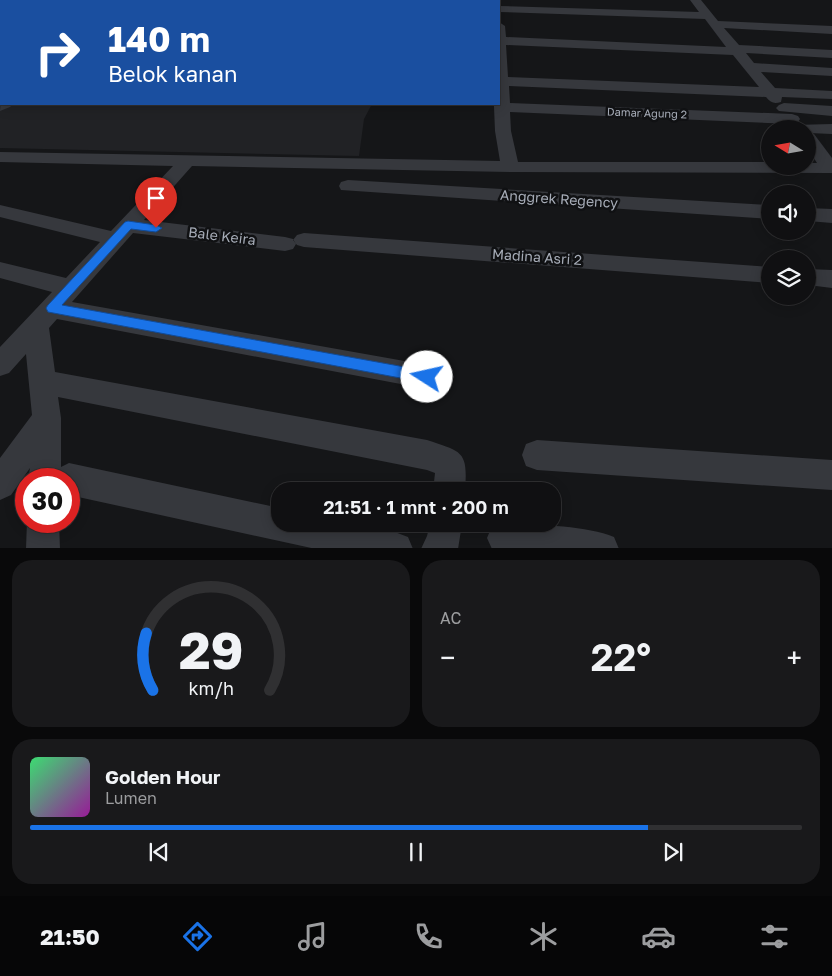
<!DOCTYPE html>
<html lang="id">
<meta charset="utf-8">
<style>
body{margin:0;font-family:"Golos Text",sans-serif;background:#19191b;color:#f1f3f6;height:100vh;display:flex;flex-direction:column;font-size:19px;white-space:nowrap}
*{box-sizing:border-box;margin:0}
p{font-size:16px;color:#9c9d9f}
.icon{flex:none;width:28px;height:28px;fill:none;stroke:currentColor;stroke-width:2;stroke-linecap:round;stroke-linejoin:round}
.map{position:relative;height:548px;overflow:hidden}
.panel{display:flex;flex-direction:column;gap:12px;padding:12px;background:#09090a;flex:1}
.panel>*{flex:none}
.hud{position:absolute;left:0px;top:0px;width:500px;height:105px;box-shadow:0 2px 12px #0003,0 0 0 1px #303032;background:#1a4fa0;color:#fff;overflow:hidden}
.needle{width:32px;rotate:281deg}
.controls{position:absolute;left:761px;top:120px;display:grid;gap:10px}
.controls a{display:grid;place-items:center;width:55px;height:55px;border-radius:50%;background:#101012;box-shadow:0 2px 12px #0003,0 0 0 1px #303032;font-size:25px}
.speed{position:absolute;left:15px;top:468px;display:flex;gap:10px;font-size:25px;font-weight:700;text-align:center}
.speed>*{display:grid;place-content:center;width:65px;height:65px;border-radius:50%;background:#101012;box-shadow:0 2px 12px #0003,0 0 0 1px #303032;line-height:1}
.speed .limit{border:8px solid #d22;background:#fff;color:#111}
.pin{position:absolute;display:grid;place-items:center;width:42px;height:42px;color:#fff;margin:-51px -21px;border-radius:50% 50% 50% 0;rotate:-45deg;box-shadow:0 0 5px #0007}
.pin .icon{rotate:45deg}
.me{position:absolute;width:55px;margin:-28px;rotate:280deg;stroke-linejoin:round;filter:drop-shadow(0 0 4px #0008)}
.turn{display:flex;align-items:center;gap:18px;height:105px;padding:0 25px;font-size:22px}
.turn .icon{width:65px;height:65px;stroke-width:2.5}
.turn b{display:block;font-size:35px;line-height:42px}
.big{font-size:38px;font-weight:600;line-height:1.1}
.panel .card{flex:1;display:flex;flex-direction:column;justify-content:center;gap:8px;min-width:0;padding:0 18px;border-radius:20px;background:#19191b}
.panel .dial{align-items:center;gap:0}
.dial svg{height:130px;overflow:visible;fill:none;stroke:#303032;stroke-width:7;stroke-linecap:round;text-anchor:middle}
.dial text{fill:#f1f3f6;stroke:none}
.song{display:flex;align-items:center;gap:15px}
.cover{width:60px;height:60px;border-radius:8px;background:linear-gradient(135deg,hsl(140 70% 55%),hsl(300 70% 35%))}
.played{height:5px;border-radius:2px;background:linear-gradient(90deg,#1a73e8 80%,#303032 80%)}
.keys{display:flex;justify-content:space-around;direction:ltr}
.heat{display:flex;justify-content:space-between;align-items:center;font-size:28px;direction:ltr}
.panel .tiles{flex:1;display:grid;gap:12px;grid-template-columns:1fr 1fr}
.card:last-child{grid-column:span 2}
.trip{position:absolute;left:271px;top:482px;width:290px;height:50px;border-radius:20px;background:#101012;box-shadow:0 2px 12px #0003,0 0 0 1px #303032;font-weight:600;line-height:50px;text-align:center}
.tabs{display:flex;height:80px;justify-content:space-around;align-items:center;background:#060607;color:#9c9d9f}
.tabs .icon{width:35px;height:35px}
.tabs .current{color:#1a73e8}
.tabs b{font-size:22px;color:#f1f3f6}
.map>svg:first-child{display:block}
</style>
<div class="map">
<svg width="832" height="549" viewBox="0 0 832 549">
<rect width="100%" height="100%" fill="#151618"/>
<path fill="#212225" d="M0,0H497V1H1V104H372L364,119L359,156L0,148Z"/>
<g fill="none" stroke-linecap="round" stroke-linejoin="round">
<path fill="#36383d" fill-rule="evenodd" d="M690,0H701L718,21L832,26V34L724,28L739,45L832,50V58L746,53L754,63L832,68V76L761,72L775,88L832,91V99L782,97L781,102C774,104 771,103 766,97L509,86L510,103L792,114L798,116L800,119L798,122L792,124L510,112L511,131L518,162H770V166H808V163H817L808,149V129L792,128L794,125L832,124V134L809,133L814,134L832,158V173L510,172L192,166L144,220L285,237L293,239L296,244L293,249L285,251L133,233L72,302L427,365L436,369L440,377L436,385L427,389L57,319L49,328L55,372L427,440C463,452 468,451 465,491H433L435,473L427,470L58,397L61,418V467L69,463L280,508V524C323,524 367,520 408,537L413,549H316L69,495V479H28L30,468L11,495L0,500V458L32,415L26,354L9,373L0,376V347L52,292L0,278V262L66,278L100,242L0,217V205L111,231L173,166L0,162V152L500,161L495,131L494,107V104H499V22L505,26L506,37L726,47L705,19L499,12V6L699,12ZM506,45L733,55L759,87L508,77Z
M0,25H1V33H0Z
M1,100V104H13L10,107L0,111Z
M784,103L832,106V116L779,111L776,108L779,105Z
M348,180L770,205V219L341,190L339,186L341,182Z
M808,208L832,209V223L808,221Z
M304,233L770,267V283L304,247L297,245L293,240L297,235Z
M808,269L832,270V288L808,285Z
M537,440L832,460V490L537,470L526,466L522,455L526,444Z
M27,521H59L60,549H26Z
M430,524H462L458,549H421L427,536Z
M498,524C530,524 585,525 614,537L619,549H492L487,538L492,526Z"/>
</g>
<path fill="#1a73e8" stroke="#114b97" d="M128,221L156,225L162,228L156,232L131,229L62,305L427,371L432,373L434,377L432,382L427,383L48,312L46,308L48,305L125,222Z"/>
<g text-anchor="middle" stroke-width="5" stroke-linejoin="round" paint-order="stroke">
<g font-size="11" fill="#a7adb8" stroke="#101113">
<text transform="translate(647 113) rotate(2)" y="4">Damar Agung 2</text>
</g>
<g font-size="14" fill="#a7adb8" stroke="#101113">
<text transform="translate(559 199) rotate(4)" y="5">Anggrek Regency</text>
<text transform="translate(222 236) rotate(7)" y="5">Bale Keira</text>
<text transform="translate(537 257) rotate(4)" y="5">Madina Asri 2</text>
</g>
</g>
</svg>
<div class="controls">
<a><svg class="needle" viewBox="-14 -14 28 28"><path d="M0-13l5 13h-10z" fill="#e53935"/><path d="M0 13l5-13h-10z" fill="#9c9d9f"/></svg></a>
<a><svg class="icon" aria-label="sound" viewBox="0 0 24 24"><path d="M4 9h4l5-4v14l-5-4H4zM17 9q2 3 0 6"/></svg></a>
<a><svg class="icon" aria-label="layers" viewBox="0 0 24 24"><path d="M12 4l9 5-9 5-9-5zM3 14l9 5 9-5"/></svg></a>
</div>
<div class="speed"><div class="limit">30</div></div>
<div class="pin" style="left:156px;top:228px;background:#d93025"><svg class="icon" aria-label="arrive" viewBox="0 0 24 24"><path d="M6 21V4h12l-3 4 3 4H6"/></svg></div>
<svg class="me" style="left:427px;top:377px" viewBox="-20 -20 40 40"><circle r="19" fill="#fff"/><path d="M0-13L10 11 0 6-10 11z" fill="#1a73e8"/></svg>
<div class="trip">21:51 · 1 mnt · 200 m</div>
<div class="hud">
<div class="turn"><svg class="icon" aria-label="right" viewBox="0 0 24 24"><path d="M7 20v-9h11M14 6l5 5-5 5"/></svg><div><b>140 m</b>Belok kanan</div></div>
</div>
</div>
<section class="panel">
<div class="tiles">
<div class="card dial"><svg viewBox="0 0 100 80">
<path d="M14 69A42 42 0 1 1 86 69"/>
<path d="M14 69A42 42 0 0 1 10 34" stroke="#1a73e8"/>
<text x="50" y="56" font-size="32" font-weight="700">29</text>
<text x="50" y="72" font-size="11">km/h</text>
</svg></div>
<div class="card"><p>AC</p>
<div class="heat"><a>−</a><b class="big">22°</b><a>+</a></div>
</div>
<div class="card">
<div class="song"><i class="cover"></i><div><b>Golden Hour</b><p>Lumen</p></div></div>
<div class="played"></div>
<div class="keys"><svg class="icon" aria-label="previous" viewBox="0 0 24 24"><path d="M18 5L8 12l10 7zM5 5v14"/></svg><svg class="icon" aria-label="pause" viewBox="0 0 24 24"><path d="M8 5v14M16 5v14"/></svg><svg class="icon" aria-label="next" viewBox="0 0 24 24"><path d="M6 5l10 7-10 7zM19 5v14"/></svg></div>
</div>
</div>
</section>
<nav class="tabs">
<b>21:50</b>
<svg class="icon current" aria-label="directions" viewBox="0 0 24 24"><path d="M12 3l9 9-9 9-9-9zM9 14v-3h6M13 9l2 2-2 2"/></svg>
<svg class="icon" aria-label="music" viewBox="0 0 24 24"><path d="M9 18V5l10-2v13"/><circle cx="6" cy="18" r="3"/><circle cx="16" cy="16" r="3"/></svg>
<svg class="icon" aria-label="phone" viewBox="0 0 24 24"><path d="M5 4h4l2 5-3 2q2 4 5 5l2-3 5 2v4C11 20 4 13 5 4z"/></svg>
<svg class="icon" aria-label="climate" viewBox="0 0 24 24"><path d="M12 3v18M4 7l16 10M4 17L20 7"/></svg>
<svg class="icon" aria-label="car" viewBox="0 0 24 24"><path d="M5 17H2v-5l4-1 3-4h7l3 4 3 1v5h-3M9 17h6M6 11h13"/><circle cx="7" cy="17" r="2"/><circle cx="17" cy="17" r="2"/></svg>
<svg class="icon" aria-label="filters" viewBox="0 0 24 24"><path d="M4 7h16M4 17h16"/><circle cx="9" cy="7" r="2"/><circle cx="15" cy="17" r="2"/></svg>
</nav>
